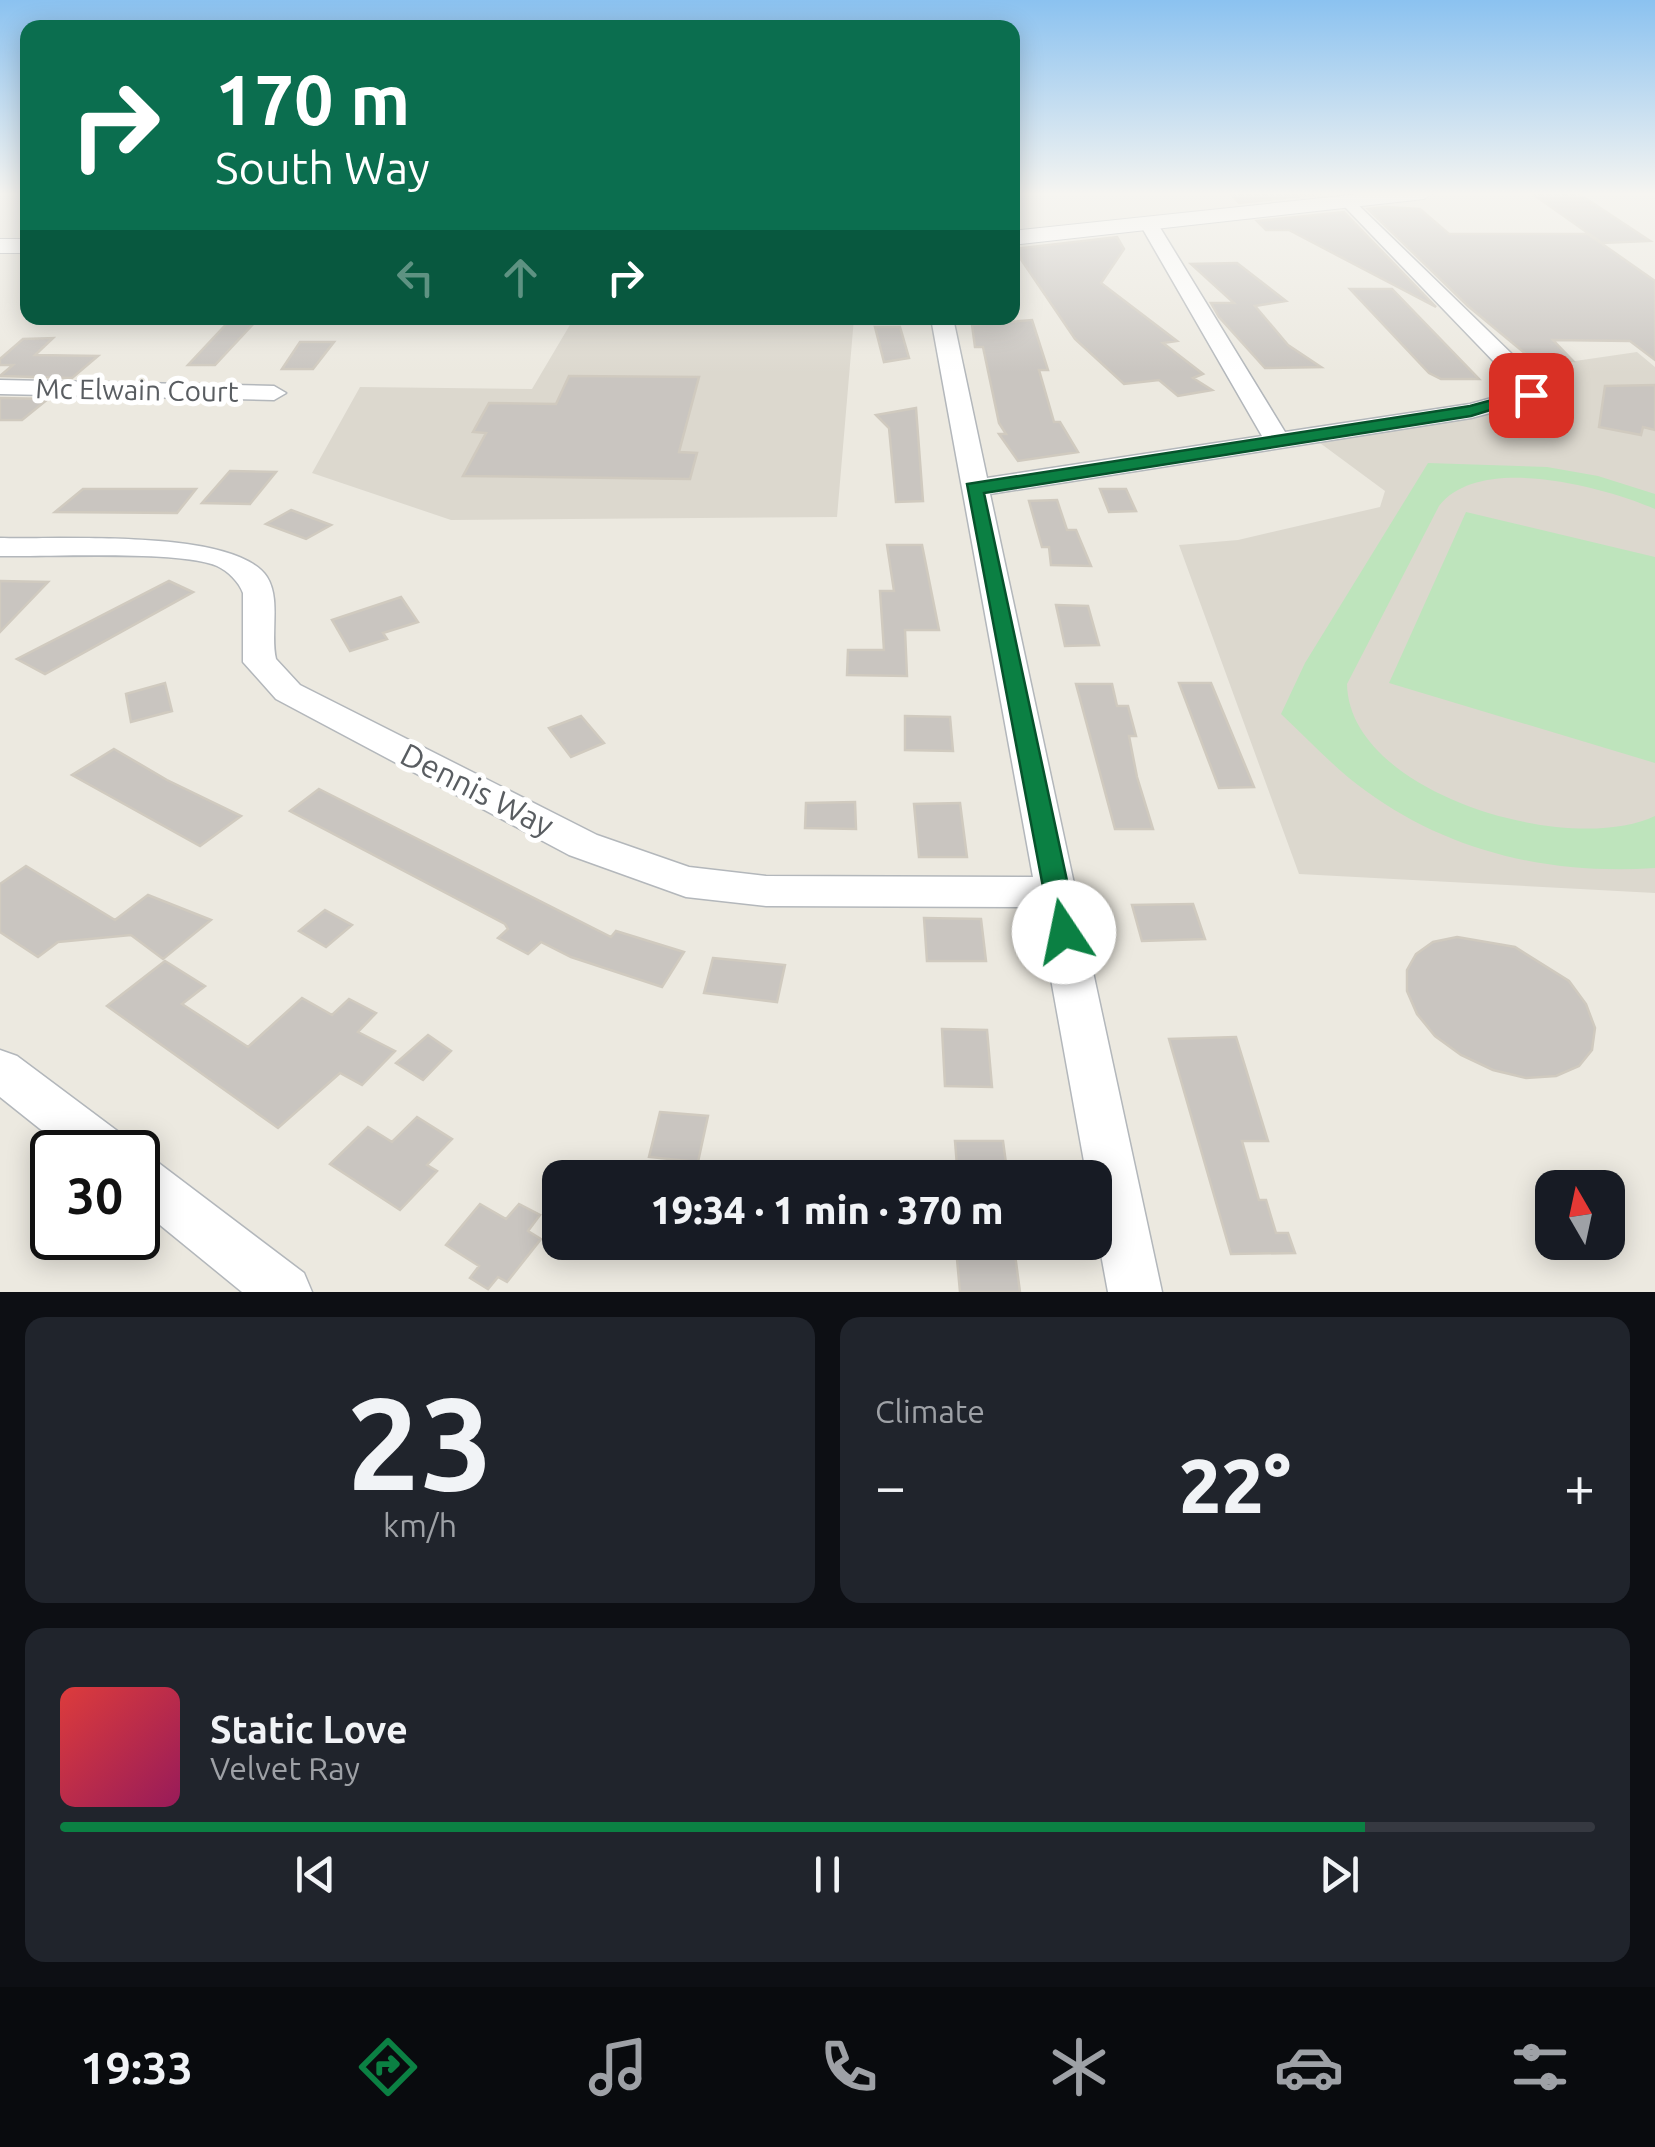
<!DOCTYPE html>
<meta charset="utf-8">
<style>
body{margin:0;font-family:Ubuntu,sans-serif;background:#20242c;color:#f1f3f6;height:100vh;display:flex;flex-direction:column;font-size:38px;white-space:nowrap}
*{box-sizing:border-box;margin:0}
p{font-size:32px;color:#9ea1a6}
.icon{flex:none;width:55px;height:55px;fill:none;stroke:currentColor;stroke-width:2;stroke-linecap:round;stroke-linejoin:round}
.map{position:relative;height:1292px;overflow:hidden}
.side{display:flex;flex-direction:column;gap:25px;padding:25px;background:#0d0f14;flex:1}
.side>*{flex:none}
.hud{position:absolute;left:20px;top:20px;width:1000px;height:305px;border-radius:20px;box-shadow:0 5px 25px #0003;background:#0b6e4f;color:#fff;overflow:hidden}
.needle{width:65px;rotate:351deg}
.fabs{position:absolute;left:1535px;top:1170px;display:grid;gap:20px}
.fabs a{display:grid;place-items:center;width:90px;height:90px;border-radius:20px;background:#171b24;box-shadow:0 5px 25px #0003;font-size:50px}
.speed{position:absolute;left:30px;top:1130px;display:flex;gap:20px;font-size:50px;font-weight:700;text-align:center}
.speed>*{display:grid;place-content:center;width:130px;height:130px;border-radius:50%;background:#171b24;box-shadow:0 5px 25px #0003;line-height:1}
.speed .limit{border:5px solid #111;border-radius:15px;background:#fff;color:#111}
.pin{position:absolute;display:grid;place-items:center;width:85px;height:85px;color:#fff;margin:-42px;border-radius:20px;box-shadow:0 5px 15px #0006}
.me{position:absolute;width:110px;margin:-55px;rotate:349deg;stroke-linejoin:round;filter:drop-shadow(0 0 8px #0008)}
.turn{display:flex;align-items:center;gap:35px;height:210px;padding:0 30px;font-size:45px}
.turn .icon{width:130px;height:130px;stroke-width:2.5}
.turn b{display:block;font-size:70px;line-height:85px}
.lanes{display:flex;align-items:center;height:95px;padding:0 30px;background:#0003;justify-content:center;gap:50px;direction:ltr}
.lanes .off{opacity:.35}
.big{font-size:75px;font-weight:800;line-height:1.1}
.side .card{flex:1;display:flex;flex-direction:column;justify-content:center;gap:15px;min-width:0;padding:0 35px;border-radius:20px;background:#20242c}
.side .dial{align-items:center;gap:0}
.dial b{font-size:130px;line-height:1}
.song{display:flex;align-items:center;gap:30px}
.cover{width:120px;height:120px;border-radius:15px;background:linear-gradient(135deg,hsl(0 70% 55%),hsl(330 70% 35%))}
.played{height:10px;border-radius:5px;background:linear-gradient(90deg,#0b8043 85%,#363941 85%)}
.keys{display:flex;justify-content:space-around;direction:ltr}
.heat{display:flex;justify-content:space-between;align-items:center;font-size:55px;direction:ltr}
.side .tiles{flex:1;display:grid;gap:25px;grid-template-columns:1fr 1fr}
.card:last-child{grid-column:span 2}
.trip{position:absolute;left:542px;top:1160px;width:570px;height:100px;border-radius:20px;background:#171b24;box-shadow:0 5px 25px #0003;font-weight:800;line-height:100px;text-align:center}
.tab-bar{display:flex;height:160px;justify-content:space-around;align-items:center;background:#090b0e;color:#9ea1a6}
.tab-bar .icon{width:70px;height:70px}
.tab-bar .on{color:#0b8043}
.tab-bar b{font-size:45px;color:#f1f3f6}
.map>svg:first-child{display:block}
</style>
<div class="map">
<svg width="1655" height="1292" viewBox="0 0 1655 1292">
<rect width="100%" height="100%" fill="#ece9e0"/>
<path fill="#dcd8ce" d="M574,318H854L837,517L451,520L312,473L360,387L532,389Z
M1637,352L1655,367V893L1299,874L1179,545L1238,540L1380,507L1385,491L1320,443L1513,410L1544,396L1543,385L1527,368Z"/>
<path fill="#bee4bc" d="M1428,463L1547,467L1598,476L1655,494V509C1604,487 1480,453 1439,506L1347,684C1349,794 1570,857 1655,816V868C1552,875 1451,853 1366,791C1335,769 1308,739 1281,714L1305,663Z
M1466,512L1655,557V763L1389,683Z"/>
<path fill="#c9c5c0" stroke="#d0cabf" stroke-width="2.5" d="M1229,192H1339L1239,203Z
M1530,192H1576L1650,241L1602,243Z
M1386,207L1420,209L1449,234H1588L1655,281V360L1630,341L1553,340L1573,361L1533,360L1468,306L1368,209Z
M1344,212L1436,307L1289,230H1266L1257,221Z
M1117,237L1124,249L1101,283L1177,341L1163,343L1203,374L1193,378L1212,390L1178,396L1159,380L1124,384L1075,339L1014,249Z
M1237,263L1286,301L1255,306L1288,345L1321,367L1265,368L1219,317L1211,303H1234L1191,264Z
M1350,289H1392L1479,379H1441L1429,373Z
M232,318L256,321L215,365H188Z
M1032,320L1048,370H1039L1054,422H1060L1078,452L1018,461L999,434H1006L999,423L983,347H975L972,325Z
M875,327H900L909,358L884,362Z
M53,338L35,355L98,356L72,378L0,376L13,365H0V359L23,339Z
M300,342H334L313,369H282Z
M569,376L699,377L679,452L697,453L690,479L463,476L486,433L473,432L489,403L556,404Z
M1655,385V430L1643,427L1641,435L1599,427L1605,386Z
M0,398L48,399L22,420H0Z
M916,408L923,501L896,502L889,428L876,415Z
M230,471L276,472L250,504L202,503Z
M83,489H196L177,513L55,512Z
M1100,489H1126L1136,511L1109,512Z
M1057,500L1067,530H1076L1091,566L1051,565L1049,547H1042L1029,501Z
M291,510L331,525L306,539L266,524Z
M887,545H922L939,630H905L907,676L847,675L848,650H884L880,591H894Z
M0,581L48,582L0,632Z
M169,581L193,592L45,674L17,659Z
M401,597L418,622L383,633L387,639L350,651L332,620Z
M1056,605L1088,606L1099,645L1065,646Z
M165,683L172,711L131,722L126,694Z
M1179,683H1211L1254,787L1219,788Z
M1076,684H1112L1117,706H1128L1136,736H1129L1137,777L1153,829H1115Z
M581,716L604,743L571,757L549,728Z
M905,716L950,717L953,751L905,750Z
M114,749L167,780L241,816L200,846L72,775Z
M319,789L611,937L616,931L684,952L662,987L571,957L541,942L528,954L498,938L508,929L505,924L290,811Z
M855,802L856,829L805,828L806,803Z
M960,803L967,857H919L914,804Z
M26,866L115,920L148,895L211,920L163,959L131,935L58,942L38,957L0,932V884Z
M1193,904L1205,939L1142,941L1132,905Z
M325,910L352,925L326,947L299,931Z
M924,918L981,919L986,961H927Z
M1457,937L1515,947L1569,981L1586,1004L1595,1028L1592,1050L1579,1066L1556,1076L1526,1078L1493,1070L1461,1055L1435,1036L1417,1014L1407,991V970L1416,954L1433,942Z
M713,958L785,965L777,1002L704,993Z
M165,961L205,986L182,1004L248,1047L302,998L332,1015L349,999L376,1013L358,1032L395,1051L362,1085L340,1073L278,1128L107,1006Z
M942,1029L987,1030L992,1087L945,1086Z
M428,1035L451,1051L423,1080L396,1063Z
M1236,1037L1268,1141H1242L1259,1200H1266L1276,1233H1288L1295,1253L1231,1254L1169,1039Z
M660,1112L708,1116L698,1162L649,1157Z
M417,1117L452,1139L427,1165L437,1171L400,1210L330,1164L368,1127L392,1142Z
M955,1141H1003L1008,1178H958Z
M480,1204L506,1219L519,1204L540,1215L528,1231L541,1239L507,1282L498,1277L488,1289L470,1278L479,1266L446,1245Z
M1014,1247L1020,1292H960L956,1248Z"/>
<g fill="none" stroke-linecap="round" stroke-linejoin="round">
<g stroke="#b3b7bb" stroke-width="3">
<path id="minor" d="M1349,196L1517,359L1543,395L1539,400L1471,418L990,494L1162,1292H1108L1095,1222V1178H1087L1038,907L766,906L686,897L569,855L276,699L243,662V593C239,582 228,571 217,566C180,550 47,557 0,556V538C57,540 235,528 267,577C281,599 270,634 276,659L300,685L597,835L689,867L766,876L1033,877L931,318H953L987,478L1262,436L1141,226L1150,221L1159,226L1285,432L1470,404L1517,391L1501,369L1343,205L1340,201Z
M0,380L274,386L286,393L274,400L0,394Z
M0,1050L17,1056L124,1136L131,1152H69L0,1097Z
M138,1154L156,1161L304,1273L312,1292H242L138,1207Z"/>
</g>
<g stroke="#b3b7bb" stroke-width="2">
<path id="tertiary" d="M1370,193H1434L1424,199L1012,245V231Z
M0,239H28V253H0Z"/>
</g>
<use href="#minor" fill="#fff" fill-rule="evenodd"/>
<use href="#tertiary" fill="#fff" fill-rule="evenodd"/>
</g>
<linearGradient id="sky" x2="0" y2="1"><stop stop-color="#8bc2f0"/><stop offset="0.52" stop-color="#f6f5f1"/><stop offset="1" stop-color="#f6f5f1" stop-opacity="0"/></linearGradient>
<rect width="1655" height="373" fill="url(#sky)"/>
<path fill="#0b8043" stroke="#07532c" stroke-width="2.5" d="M1525,391L1539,395L1471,416L984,493L1078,932L1074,940H1053L967,484L1470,406Z"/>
<g text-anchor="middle" stroke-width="10" stroke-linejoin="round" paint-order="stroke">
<g font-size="28" fill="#595d61" stroke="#fff">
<text transform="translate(137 390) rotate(1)" y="10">Mc Elwain Court</text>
</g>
<g font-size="32" fill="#595d61" stroke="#fff">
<text transform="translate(477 790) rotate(27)" y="11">Dennis Way</text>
</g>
</g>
</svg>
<div class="fabs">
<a><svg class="needle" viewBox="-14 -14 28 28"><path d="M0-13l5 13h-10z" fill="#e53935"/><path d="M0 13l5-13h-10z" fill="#9ea1a6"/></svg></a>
</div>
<div class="speed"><div class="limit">30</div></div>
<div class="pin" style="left:1531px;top:395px;background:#d93025"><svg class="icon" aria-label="arrive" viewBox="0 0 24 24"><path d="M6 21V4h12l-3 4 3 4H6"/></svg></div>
<svg class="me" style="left:1064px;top:932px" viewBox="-20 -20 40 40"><circle r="19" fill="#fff"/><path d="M0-13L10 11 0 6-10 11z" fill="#0b8043"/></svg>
<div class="trip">19:34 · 1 min · 370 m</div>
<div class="hud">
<div class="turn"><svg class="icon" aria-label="right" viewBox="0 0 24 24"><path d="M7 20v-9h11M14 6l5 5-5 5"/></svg><div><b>170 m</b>South Way</div></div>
<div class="lanes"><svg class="icon off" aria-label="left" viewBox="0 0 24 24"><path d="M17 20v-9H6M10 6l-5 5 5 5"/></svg><svg class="icon off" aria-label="ahead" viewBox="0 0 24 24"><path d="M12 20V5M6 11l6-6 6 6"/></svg><svg class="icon" aria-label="right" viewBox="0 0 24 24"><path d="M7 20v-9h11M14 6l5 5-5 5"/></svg></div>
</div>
</div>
<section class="side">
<div class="tiles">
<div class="card dial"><b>23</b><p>km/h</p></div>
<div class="card"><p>Climate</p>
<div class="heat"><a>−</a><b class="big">22°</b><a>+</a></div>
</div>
<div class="card">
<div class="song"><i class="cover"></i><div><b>Static Love</b><p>Velvet Ray</p></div></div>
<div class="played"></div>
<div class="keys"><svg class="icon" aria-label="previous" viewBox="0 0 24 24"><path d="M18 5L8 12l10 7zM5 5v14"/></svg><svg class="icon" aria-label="pause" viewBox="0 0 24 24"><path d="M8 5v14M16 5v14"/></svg><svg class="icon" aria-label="next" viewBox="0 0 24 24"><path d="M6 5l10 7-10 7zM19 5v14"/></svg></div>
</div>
</div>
</section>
<nav class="tab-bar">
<b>19:33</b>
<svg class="icon on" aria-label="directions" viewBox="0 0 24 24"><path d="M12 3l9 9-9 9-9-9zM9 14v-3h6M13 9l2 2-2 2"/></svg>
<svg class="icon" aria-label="music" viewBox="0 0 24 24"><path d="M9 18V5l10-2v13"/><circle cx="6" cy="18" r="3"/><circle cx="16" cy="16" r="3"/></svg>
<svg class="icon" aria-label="phone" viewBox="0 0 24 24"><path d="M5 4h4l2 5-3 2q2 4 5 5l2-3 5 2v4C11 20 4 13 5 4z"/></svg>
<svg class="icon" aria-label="climate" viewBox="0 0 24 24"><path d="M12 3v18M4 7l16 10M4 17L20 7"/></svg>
<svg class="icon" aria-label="car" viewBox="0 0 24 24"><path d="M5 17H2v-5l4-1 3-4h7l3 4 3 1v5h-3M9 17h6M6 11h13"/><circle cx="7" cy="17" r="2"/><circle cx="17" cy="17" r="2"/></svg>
<svg class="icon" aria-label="filters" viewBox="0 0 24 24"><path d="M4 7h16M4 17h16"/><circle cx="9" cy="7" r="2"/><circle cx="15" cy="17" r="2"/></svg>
</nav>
